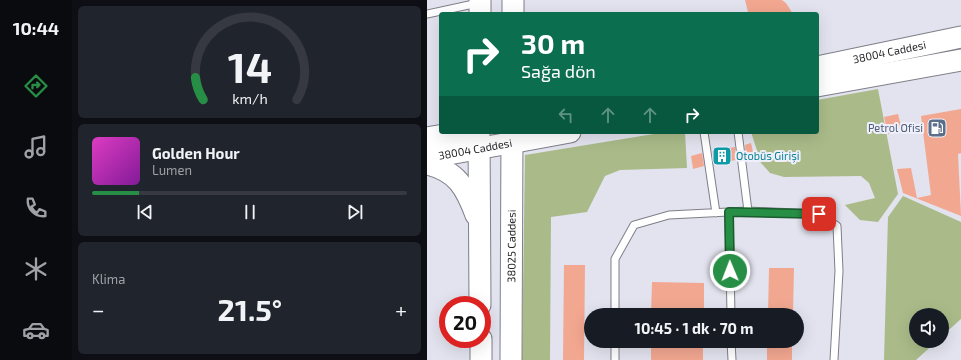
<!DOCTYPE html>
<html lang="tr">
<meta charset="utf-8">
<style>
body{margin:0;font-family:"Exo 2",sans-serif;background:#20242c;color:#f1f3f6;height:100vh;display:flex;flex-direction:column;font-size:15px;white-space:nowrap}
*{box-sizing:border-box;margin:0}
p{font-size:13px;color:#9ea1a6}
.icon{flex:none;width:22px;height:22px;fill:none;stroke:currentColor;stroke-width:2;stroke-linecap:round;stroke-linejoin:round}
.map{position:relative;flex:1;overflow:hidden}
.side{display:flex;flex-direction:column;gap:6px;padding:6px;background:#0d0f14;width:355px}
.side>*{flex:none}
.guide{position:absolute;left:12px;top:12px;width:380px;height:122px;border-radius:4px;box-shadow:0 4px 16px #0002;background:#0b6e4f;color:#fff;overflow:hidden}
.buttons{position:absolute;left:482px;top:308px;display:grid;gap:8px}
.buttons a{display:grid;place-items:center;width:40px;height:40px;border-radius:50%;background:#171b24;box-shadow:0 4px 16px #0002;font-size:20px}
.speed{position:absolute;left:12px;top:296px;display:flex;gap:8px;font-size:20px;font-weight:700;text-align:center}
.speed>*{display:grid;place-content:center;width:52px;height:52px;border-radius:50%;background:#171b24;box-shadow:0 4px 16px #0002;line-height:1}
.speed .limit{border:6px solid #d22;background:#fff;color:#111}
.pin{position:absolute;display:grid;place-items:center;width:34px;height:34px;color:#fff;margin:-17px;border-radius:8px;box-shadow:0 2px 6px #0006}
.me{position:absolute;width:44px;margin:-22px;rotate:359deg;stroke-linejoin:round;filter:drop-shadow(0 0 3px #0008)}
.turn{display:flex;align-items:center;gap:14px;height:84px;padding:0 16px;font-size:18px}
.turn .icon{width:52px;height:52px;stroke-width:2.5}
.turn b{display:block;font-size:28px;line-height:34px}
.lanes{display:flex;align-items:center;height:38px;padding:0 16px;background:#0003;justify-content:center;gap:20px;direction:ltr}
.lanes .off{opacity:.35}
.big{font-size:30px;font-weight:700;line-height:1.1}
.side .tile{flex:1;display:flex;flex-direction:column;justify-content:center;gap:6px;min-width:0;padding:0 14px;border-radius:6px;background:#20242c}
.side .dial{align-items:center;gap:0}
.dial svg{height:104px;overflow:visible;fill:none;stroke:#363941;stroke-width:7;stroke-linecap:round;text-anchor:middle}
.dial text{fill:#f1f3f6;stroke:none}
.song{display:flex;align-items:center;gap:12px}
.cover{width:48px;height:48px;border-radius:6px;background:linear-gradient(135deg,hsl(310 70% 55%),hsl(290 70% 35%))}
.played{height:4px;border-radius:2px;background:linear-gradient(90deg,#278e45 15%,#363941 15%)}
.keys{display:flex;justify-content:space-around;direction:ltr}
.heat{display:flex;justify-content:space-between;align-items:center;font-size:22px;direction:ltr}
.trip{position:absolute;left:157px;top:308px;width:220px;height:40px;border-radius:20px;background:#171b24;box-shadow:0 4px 16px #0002;font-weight:700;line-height:40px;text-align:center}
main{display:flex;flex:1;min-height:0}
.tab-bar{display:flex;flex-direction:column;width:72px;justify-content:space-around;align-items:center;background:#090b0e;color:#9ea1a6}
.tab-bar .icon{width:28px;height:28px}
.tab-bar .active{color:#278e45}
.tab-bar b{font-size:18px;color:#f1f3f6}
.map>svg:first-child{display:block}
</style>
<main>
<nav class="tab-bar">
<b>10:44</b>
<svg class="icon active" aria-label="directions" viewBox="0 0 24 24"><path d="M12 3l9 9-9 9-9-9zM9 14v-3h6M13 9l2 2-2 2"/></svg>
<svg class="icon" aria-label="music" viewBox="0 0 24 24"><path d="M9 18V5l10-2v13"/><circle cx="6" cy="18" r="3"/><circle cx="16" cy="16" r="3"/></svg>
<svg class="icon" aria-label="phone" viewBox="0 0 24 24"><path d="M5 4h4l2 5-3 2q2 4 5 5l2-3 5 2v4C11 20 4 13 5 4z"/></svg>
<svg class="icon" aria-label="climate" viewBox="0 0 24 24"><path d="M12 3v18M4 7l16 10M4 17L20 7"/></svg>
<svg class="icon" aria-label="car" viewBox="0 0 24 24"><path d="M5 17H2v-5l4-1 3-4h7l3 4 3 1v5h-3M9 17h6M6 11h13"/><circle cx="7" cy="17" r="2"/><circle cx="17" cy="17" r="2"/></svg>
</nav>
<section class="side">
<div class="tile dial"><svg viewBox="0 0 100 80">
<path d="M14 69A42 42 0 1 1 86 69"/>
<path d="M14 69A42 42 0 0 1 8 52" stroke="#278e45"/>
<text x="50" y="56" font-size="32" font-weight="700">14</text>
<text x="50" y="72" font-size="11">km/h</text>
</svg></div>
<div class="tile">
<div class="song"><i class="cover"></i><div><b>Golden Hour</b><p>Lumen</p></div></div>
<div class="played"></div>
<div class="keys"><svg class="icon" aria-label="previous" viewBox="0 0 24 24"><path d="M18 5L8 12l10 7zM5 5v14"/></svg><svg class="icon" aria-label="pause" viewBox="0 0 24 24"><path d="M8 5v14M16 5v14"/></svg><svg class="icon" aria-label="next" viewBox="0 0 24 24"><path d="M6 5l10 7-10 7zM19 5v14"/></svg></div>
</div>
<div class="tile"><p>Klima</p>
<div class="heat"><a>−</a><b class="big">21.5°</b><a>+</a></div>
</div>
</section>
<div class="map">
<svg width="534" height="360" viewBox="0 0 534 360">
<rect width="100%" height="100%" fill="#e2e3ee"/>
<path fill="#aabb89" d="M451,89L471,194L451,222L433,220L418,205L448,198L442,183L434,176L357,177L343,173L334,163L324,132H390V100Z
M239,132H258L260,168L193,170L178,176L160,212L124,217L123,360H95L98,155Z
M476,196L534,222V319L515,336V315H489V341H510L489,360H457L461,217Z"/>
<path fill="#f2a790" d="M318,0H355L359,3L366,14H327L321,12Z
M534,109V153L531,154L534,216L476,193L470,169L484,168L490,198L504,195L494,116Z
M471,114L475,130L461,134L457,117Z
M324,143L327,156L319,158L318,145Z
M308,147L309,160L287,164L285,151Z
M275,153L277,166L266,169L264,156Z
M137,265H158L157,360H136Z
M342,268H367L366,315H341Z
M225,282L277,283V315H224Z
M224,341H276V360H224Z
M340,341H365V360H340Z"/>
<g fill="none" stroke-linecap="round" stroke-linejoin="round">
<g stroke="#7e7f89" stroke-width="9">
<path id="lane" d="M0,14L51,3
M277,132L289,213
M311,132L321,211
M302,212L304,315
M188,315V259L207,225L242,215L321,211L392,214L410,226L412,271L407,360
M188,341V360
M304,341L305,360"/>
</g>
<g stroke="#7e7f89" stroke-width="23">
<g id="secondary">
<path d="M53,14V0"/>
<path d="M86,14V0"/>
<path id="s1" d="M390,67L534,37"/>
<path d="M390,86L534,60"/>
<path d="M52,132L53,305"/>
<path d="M0,138L35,132"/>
<path id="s2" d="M0,158L143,132"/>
<path d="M0,164C30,171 39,188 49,215"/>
<path d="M54,360V339"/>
<path id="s3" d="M84,360L85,132"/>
</g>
</g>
<use href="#lane" stroke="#fff" stroke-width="7"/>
<use href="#secondary" stroke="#fff" stroke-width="21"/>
</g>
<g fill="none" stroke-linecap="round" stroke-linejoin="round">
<g stroke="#195c2d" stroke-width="10">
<path id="route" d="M303,271L302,212L392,214"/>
</g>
<use href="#route" stroke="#278e45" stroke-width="7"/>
</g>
<defs>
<g id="fuel-square" transform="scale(1)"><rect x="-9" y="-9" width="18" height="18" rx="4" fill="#5c6f8a" stroke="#eff0fb"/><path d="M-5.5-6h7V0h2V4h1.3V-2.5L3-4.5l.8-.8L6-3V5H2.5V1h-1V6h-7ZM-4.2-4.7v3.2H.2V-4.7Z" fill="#fff"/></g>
<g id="building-square" transform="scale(1)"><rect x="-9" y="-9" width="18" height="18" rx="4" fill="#0f9aa8" stroke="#eff0fb"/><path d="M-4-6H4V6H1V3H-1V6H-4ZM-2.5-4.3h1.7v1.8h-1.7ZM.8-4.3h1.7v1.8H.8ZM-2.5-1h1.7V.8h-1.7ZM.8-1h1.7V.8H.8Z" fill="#fff"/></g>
</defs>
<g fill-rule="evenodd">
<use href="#fuel-square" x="510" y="128"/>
<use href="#building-square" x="295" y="156"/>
</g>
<g text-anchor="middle" stroke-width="4" stroke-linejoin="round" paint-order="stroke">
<g font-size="11" fill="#242428" stroke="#eff0fb">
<text dy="4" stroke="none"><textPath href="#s1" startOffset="74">38004 Caddesi</textPath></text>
<text dy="4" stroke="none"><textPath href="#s2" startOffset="49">38004 Caddesi</textPath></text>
<text dy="4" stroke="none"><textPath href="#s3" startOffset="114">38025 Caddesi</textPath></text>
</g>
<g font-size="11" fill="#4e5e75" stroke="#eff0fb" text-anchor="end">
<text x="496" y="132">Petrol Ofisi</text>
</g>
<g font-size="11" fill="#0d838f" stroke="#eff0fb" text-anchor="start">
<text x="309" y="160">Otobüs Girişi</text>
</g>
</g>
</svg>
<div class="buttons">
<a><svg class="icon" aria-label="sound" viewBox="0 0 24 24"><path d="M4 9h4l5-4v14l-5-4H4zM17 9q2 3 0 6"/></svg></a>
</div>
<div class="speed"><div class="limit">20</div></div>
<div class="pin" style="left:392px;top:214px;background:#d93025"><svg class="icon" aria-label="arrive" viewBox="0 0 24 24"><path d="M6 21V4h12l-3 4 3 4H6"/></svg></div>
<svg class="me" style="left:303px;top:271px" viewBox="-20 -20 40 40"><circle r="17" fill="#278e45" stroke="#fff" stroke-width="3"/><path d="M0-11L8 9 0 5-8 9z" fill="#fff"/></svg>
<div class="trip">10:45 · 1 dk · 70 m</div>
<div class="guide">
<div class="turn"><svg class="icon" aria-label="right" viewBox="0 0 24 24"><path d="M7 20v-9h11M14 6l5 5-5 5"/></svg><div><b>30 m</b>Sağa dön</div></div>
<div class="lanes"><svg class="icon off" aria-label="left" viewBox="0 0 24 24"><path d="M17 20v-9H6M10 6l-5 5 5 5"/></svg><svg class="icon off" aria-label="ahead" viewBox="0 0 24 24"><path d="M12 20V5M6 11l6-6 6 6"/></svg><svg class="icon off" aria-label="ahead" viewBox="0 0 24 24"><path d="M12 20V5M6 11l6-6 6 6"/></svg><svg class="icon" aria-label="right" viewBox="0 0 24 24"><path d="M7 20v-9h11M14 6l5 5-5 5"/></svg></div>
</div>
</div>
</main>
